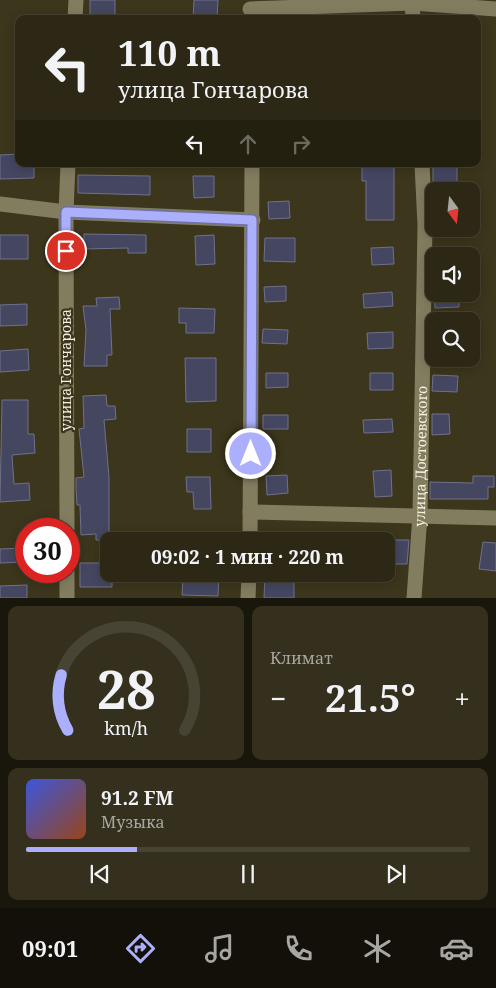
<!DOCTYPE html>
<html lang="ru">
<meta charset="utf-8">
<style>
body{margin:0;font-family:"Noto Serif",serif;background:#35301e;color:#f1f3f6;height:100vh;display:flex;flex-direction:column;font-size:19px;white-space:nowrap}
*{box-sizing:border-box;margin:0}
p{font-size:16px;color:#a7a6a0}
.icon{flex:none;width:28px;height:28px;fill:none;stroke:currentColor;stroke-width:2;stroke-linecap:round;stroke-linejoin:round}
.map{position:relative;height:598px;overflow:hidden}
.details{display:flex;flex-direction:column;gap:8px;padding:8px;background:#19160c;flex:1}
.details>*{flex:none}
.guide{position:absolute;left:15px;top:15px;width:466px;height:152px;border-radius:10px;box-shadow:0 2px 12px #0003,0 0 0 1px #484434;background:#2d2815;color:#f1f3f6;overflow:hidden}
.needle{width:32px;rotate:165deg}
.tools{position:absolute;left:425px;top:182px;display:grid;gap:10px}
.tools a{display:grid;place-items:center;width:55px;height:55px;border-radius:10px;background:#2d2815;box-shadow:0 2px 12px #0003,0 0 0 1px #484434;font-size:25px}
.speed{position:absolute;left:15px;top:518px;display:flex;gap:10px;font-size:25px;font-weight:700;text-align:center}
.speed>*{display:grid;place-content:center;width:65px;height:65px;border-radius:50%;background:#2d2815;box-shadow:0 2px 12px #0003,0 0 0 1px #484434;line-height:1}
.speed .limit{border:8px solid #d22;background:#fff;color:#111}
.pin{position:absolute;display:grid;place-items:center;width:42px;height:42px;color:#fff;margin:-21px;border:2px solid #fff;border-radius:50%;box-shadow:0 1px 5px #0007}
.me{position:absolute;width:55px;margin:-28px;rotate:0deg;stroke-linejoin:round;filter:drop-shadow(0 0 4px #0008)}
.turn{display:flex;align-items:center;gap:18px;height:105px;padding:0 20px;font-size:22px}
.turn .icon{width:65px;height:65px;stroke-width:2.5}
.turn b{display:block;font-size:35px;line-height:42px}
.lanes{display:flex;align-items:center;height:48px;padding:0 20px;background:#0003;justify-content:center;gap:25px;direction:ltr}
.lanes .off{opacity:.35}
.big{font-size:38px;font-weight:700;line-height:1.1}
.details .widget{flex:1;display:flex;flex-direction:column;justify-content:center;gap:8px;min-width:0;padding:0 18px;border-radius:10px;background:#35301e}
.details .dial{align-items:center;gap:0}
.dial svg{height:130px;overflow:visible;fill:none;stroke:#484434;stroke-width:7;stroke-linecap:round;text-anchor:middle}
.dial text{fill:#f1f3f6;stroke:none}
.song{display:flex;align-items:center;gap:15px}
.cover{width:60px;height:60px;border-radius:8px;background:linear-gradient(135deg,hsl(230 70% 55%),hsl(20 70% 35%))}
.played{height:5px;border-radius:2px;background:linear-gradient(90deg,#acaffb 25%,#484434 25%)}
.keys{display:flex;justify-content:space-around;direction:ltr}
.heat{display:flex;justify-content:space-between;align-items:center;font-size:28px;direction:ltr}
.details .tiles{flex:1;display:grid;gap:8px;grid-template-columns:1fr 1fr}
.widget:last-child{grid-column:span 2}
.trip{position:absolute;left:100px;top:532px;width:295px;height:50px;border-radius:10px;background:#2d2815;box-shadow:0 2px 12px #0003,0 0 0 1px #484434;font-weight:700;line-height:50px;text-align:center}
.tab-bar{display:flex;height:80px;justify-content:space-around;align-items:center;background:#121008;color:#a7a6a0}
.tab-bar .icon{width:35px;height:35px}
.tab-bar .selected{color:#acaffb}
.tab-bar b{font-size:22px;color:#f1f3f6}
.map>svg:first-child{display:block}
</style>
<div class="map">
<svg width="496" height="598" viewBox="0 0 496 598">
<rect width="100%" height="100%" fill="#3c361c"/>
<path fill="#454761" stroke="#6f718d" d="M90,0H115V19H90Z
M194,0H218L217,19H193Z
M19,154V164H34V178L0,179V155Z
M362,166H394V220H366V181H362Z
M433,167H457V184L433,183Z
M78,175L150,176V195L78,193Z
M193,176H214V197L194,198Z
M289,201L290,218L269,219L268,202Z
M84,234L146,235V253H128V248L84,249Z
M0,235H28V259H0Z
M214,235L215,264L196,265L195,236Z
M265,238H295V262L264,261Z
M393,247L394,264L372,265L371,248Z
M286,286V301L265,302L264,287Z
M392,292L393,306L364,308L363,294Z
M434,294H459V307L435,308Z
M119,297L120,309H110L112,355H107V366H84L86,330L83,306H97L96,298Z
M27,304V325L0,326V305Z
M179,308L215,309L214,333H186V323H179Z
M263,329L288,330L287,344L262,343Z
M393,332V348L368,349L367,333Z
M28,349L29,370L0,372V351Z
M185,358H216V401L186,402Z
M266,373H288V387L266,388Z
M370,373H393V390H370Z
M433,375L458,376L457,392L432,391Z
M106,395L107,406H115L116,419L104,420L109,477V540H96V534L81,535L80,505H77L76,488V478L84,477L79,429L84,428L83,396Z
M2,400H28V434H34L35,453L12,455L14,484L29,483L30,500L0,502Z
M432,414H449L450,434L432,435Z
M263,415H288V429H263Z
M392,419L393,432L364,433L363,420Z
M187,429H211V452H187Z
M391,470L392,496L375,497L373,471Z
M287,475L288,493L267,495L266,476Z
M473,476H494V487H488V499H430V482L473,483Z
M186,477H210L211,509H194L193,492H187Z
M386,540H409L407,564H386Z
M483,542L496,543V571L479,569Z
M26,548V562L0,563V549Z
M80,563H107V574H112V587H80Z
M183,574H219L218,596L182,595Z
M265,574H294V598H264Z
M27,585V598H0V586Z"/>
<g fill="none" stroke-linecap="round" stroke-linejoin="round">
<g stroke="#837d60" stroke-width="15">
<path d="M412,0L413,19"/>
<path d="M250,9L412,3L496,9"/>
<path d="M75,19L76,0"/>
<path d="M0,204L66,212L253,220"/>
<path d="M250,512L496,518"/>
<path d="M67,529L66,212L68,164"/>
<path d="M250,541L252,164"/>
<path d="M67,571V598"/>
<path d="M248,598L249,574"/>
<path id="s1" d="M414,598L420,515L425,225L422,164"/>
</g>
</g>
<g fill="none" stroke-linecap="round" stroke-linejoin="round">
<g stroke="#7072a3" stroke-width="12">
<path id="route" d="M66,251V212L252,220L251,454"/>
</g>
<use href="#route" stroke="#acaffb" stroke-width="9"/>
</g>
<g text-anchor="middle" stroke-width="4.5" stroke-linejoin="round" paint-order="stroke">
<g font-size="14" fill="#f3f0e0" stroke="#3c361c">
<text transform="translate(66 370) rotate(-90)" y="5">улица Гончарова</text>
<text dy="5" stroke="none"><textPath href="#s1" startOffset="142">улица Достоевского</textPath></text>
</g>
</g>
</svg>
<div class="tools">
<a><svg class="needle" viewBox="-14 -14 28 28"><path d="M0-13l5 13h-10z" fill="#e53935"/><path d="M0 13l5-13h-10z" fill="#a7a6a0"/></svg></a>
<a><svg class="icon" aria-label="sound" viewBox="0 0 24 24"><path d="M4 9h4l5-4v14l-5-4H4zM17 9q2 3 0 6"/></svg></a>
<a><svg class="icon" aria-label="search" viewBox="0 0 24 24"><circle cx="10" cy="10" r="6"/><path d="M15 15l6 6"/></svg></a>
</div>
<div class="speed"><div class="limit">30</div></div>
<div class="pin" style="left:66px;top:251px;background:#d93025"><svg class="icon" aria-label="arrive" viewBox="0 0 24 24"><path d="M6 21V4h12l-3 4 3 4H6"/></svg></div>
<svg class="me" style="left:251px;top:454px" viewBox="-20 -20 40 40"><circle r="17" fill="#acaffb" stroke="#fff" stroke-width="3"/><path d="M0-11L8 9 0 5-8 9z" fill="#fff"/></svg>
<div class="trip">09:02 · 1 мин · 220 m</div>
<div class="guide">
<div class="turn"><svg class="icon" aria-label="left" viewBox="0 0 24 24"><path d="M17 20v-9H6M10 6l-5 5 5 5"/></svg><div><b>110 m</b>улица Гончарова</div></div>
<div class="lanes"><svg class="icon" aria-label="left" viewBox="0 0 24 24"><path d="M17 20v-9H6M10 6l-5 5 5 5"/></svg><svg class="icon off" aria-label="ahead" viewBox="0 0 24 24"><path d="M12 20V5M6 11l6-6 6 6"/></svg><svg class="icon off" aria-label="right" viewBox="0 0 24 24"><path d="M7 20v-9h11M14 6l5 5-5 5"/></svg></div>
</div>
</div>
<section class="details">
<div class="tiles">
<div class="widget dial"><svg viewBox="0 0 100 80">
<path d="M14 69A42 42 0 1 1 86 69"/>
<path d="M14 69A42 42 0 0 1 10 35" stroke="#acaffb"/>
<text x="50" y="56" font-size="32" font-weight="700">28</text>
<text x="50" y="72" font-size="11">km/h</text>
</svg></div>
<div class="widget"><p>Климат</p>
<div class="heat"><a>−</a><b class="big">21.5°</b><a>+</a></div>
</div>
<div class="widget">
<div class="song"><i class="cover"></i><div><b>91.2 FM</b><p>Музыка</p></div></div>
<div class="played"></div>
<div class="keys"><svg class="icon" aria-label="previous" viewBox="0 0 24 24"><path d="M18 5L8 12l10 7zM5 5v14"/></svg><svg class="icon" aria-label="pause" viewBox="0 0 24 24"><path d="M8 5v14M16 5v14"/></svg><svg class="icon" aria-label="next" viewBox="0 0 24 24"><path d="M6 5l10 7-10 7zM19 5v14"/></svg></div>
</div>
</div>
</section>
<nav class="tab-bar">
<b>09:01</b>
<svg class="icon selected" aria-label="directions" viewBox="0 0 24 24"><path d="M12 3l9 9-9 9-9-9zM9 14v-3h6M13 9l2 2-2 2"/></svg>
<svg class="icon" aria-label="music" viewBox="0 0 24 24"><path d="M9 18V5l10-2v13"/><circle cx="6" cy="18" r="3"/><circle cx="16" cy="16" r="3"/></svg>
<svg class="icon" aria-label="phone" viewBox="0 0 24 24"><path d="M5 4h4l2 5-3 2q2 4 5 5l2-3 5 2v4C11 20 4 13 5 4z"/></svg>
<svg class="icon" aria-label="climate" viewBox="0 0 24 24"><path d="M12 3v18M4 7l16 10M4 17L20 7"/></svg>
<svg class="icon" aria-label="car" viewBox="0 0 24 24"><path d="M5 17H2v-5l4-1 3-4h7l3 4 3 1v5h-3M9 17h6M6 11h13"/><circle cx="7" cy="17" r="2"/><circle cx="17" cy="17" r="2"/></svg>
</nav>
